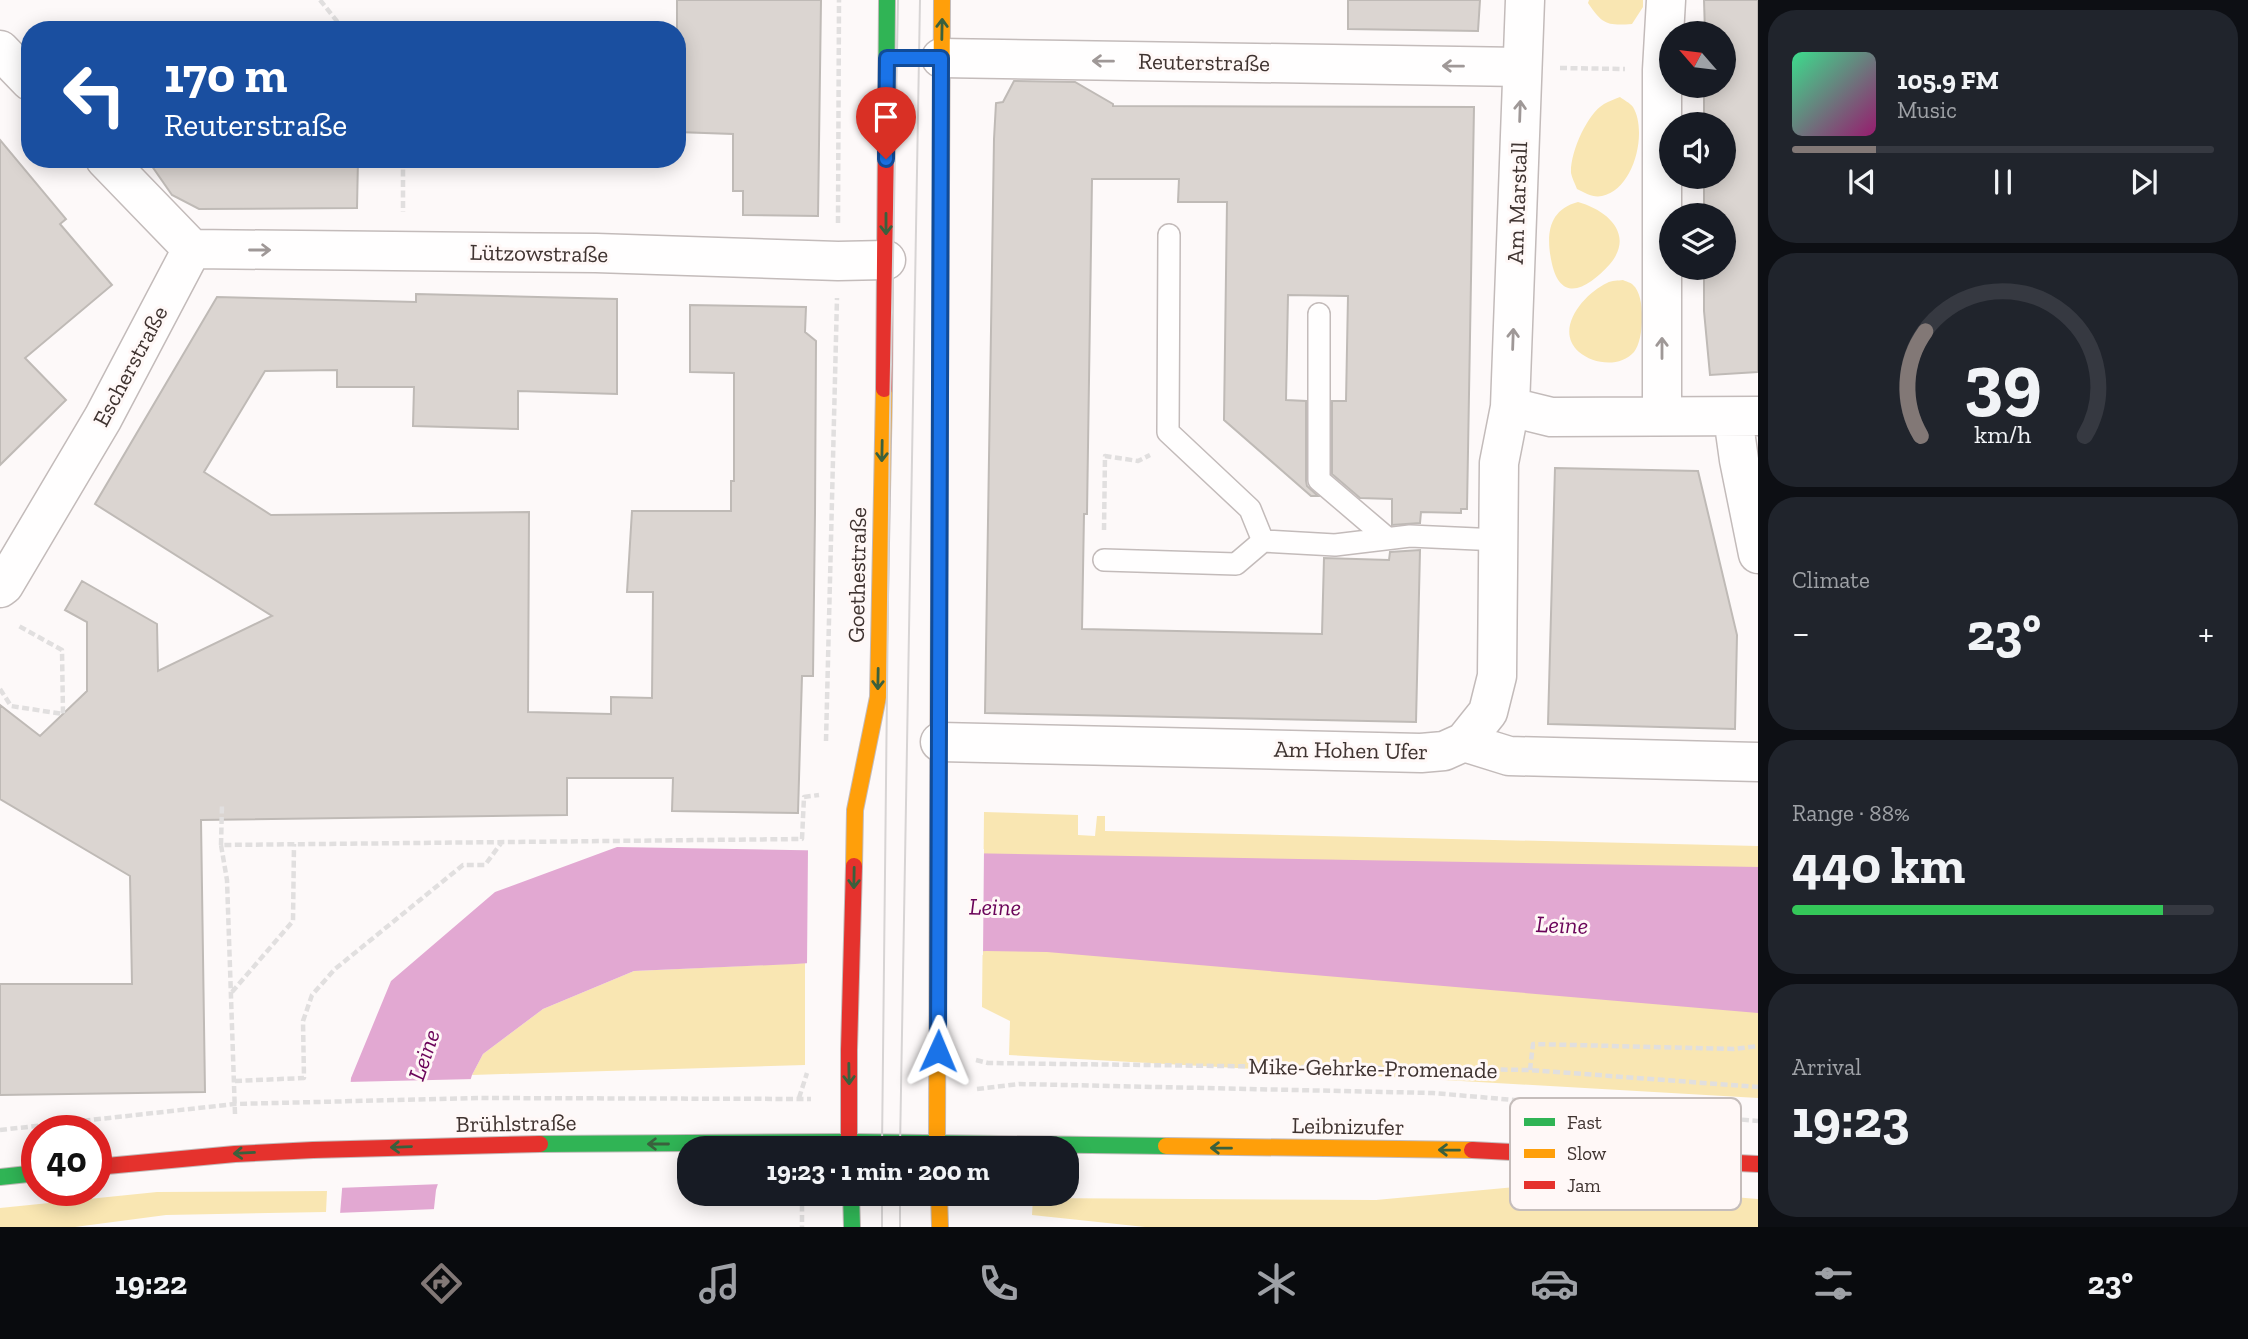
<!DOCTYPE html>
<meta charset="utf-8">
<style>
body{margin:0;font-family:"Zilla Slab",serif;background:#20242c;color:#f1f3f6;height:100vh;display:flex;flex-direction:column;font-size:26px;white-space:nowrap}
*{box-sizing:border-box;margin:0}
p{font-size:23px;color:#9ea1a6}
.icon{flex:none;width:38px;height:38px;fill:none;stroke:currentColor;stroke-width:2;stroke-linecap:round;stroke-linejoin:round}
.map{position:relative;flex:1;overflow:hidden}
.details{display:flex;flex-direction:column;gap:10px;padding:10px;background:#0d0f14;width:490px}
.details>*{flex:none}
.hud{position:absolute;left:21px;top:21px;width:665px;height:147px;border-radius:28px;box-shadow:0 4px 18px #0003;background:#1a4fa0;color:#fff;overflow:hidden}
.needle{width:46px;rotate:298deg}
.fabs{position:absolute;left:1659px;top:21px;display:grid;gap:14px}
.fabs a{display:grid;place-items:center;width:77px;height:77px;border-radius:50%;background:#171b24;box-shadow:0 4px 18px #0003;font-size:35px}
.speed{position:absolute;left:21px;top:1115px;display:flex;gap:14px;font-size:35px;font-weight:700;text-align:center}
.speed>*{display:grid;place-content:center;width:91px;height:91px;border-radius:50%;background:#171b24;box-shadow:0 4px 18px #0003;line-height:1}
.speed .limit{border:10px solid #d22;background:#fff;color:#111}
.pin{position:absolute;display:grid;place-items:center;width:60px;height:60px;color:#fff;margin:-72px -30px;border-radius:50% 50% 50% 0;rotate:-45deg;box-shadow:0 0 7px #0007}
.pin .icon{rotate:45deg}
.me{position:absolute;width:77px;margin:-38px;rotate:1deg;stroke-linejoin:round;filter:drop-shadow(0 0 5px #0008)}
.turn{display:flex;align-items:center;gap:24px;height:147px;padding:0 28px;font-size:32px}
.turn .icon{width:91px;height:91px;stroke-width:2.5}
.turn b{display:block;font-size:49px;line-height:60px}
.big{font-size:52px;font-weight:700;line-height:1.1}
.details .widget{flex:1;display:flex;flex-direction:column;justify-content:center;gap:10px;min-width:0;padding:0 24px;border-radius:28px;background:#20242c}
.details .dial{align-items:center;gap:0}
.dial svg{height:182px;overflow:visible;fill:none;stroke:#363941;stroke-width:7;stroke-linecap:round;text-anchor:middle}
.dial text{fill:#f1f3f6;stroke:none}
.song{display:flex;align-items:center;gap:21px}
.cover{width:84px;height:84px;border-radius:10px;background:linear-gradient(135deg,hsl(150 70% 55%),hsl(320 70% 35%))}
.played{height:7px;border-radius:4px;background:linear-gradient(90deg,#827876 20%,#363941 20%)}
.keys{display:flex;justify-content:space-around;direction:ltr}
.heat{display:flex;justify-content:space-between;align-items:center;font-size:38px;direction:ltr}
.charge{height:10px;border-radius:5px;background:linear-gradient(90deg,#34c759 88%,#363941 0)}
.trip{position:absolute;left:677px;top:1136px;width:402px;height:70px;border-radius:28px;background:#171b24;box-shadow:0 4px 18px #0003;font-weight:700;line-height:70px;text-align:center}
.menu{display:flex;height:112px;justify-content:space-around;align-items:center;background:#090b0e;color:#9ea1a6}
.menu .icon{width:49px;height:49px}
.menu .selected{color:#827876}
.menu b{font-size:32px;color:#f1f3f6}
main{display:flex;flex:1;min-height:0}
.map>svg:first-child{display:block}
</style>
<main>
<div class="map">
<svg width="1758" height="1227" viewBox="0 0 1758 1227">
<rect width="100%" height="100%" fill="#fdf9f9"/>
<path fill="#f9e6b2" d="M1589,0H1643V7L1632,24C1607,26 1602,24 1588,3Z
M1620,97C1624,100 1630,103 1633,107C1648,132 1634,190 1602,196C1593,198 1585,193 1577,189C1575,184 1572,178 1571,173C1570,153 1587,114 1604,104C1609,101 1615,99 1620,97Z
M1578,202C1607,210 1635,234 1610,264C1590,286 1562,306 1552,264C1546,237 1547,210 1578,202Z
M1623,280C1625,281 1632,283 1633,285C1646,296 1644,340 1634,352C1620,368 1593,364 1579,352C1553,329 1585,293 1607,283C1612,280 1618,281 1623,280Z
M984,812L1078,815V835L1095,836L1097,816H1105V831L1758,846V1098L1009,1055L1010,1021L982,1007Z
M805,963V1065L472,1075L483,1054L543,1009L634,971Z
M1557,1183L1758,1199V1227H1145L1032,1215L1033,1198L1376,1200Z
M327,1191L326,1212L166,1215L75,1227H0V1208L157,1192Z"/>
<path fill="#e2a8d2" d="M617,847L1758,867V1013L1047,952L986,951L795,964L634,971L543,1009L483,1054L472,1075L436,1190L432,1227H339L351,1078L391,981L495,892Z"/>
<path fill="#fdf9f9" d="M808,848L984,849L983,955L807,966Z
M475,1079L442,1184L337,1188L347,1082Z
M437,1209L435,1227H335L336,1213Z"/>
<path fill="#dbd5d1" stroke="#bfbab6" stroke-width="2" d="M677,0H821L818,216L743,215V191H733V134L677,132Z
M1348,0H1480L1478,31L1348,29Z
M1704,0H1758V372L1710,375L1704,311V268H1724V215H1704V177H1724V124H1704V86H1724V33H1705Z
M1014,81L1075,82L1113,104V106L1474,107L1467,509H1461V513L1421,512L1420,523L1392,525V499L1360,498L1332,474V401H1346L1348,296L1288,295L1286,400L1306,401V481L1307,486L1318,496H1311L1224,420L1227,202H1178L1179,179H1092L1087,514H1084L1082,629L1322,634L1324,558L1389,560L1390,552L1420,550L1416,722L985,713L994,139L996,103L1003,102Z
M0,140L66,219L60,224L112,285L25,358L66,400L0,465Z
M147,159H358L357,208L199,209L172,195Z
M416,294L617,299V394L518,391V429L413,426L414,387H337V370L265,371L204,472L271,515L529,512L528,712L611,714V697L652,698L653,592H627L632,511H731V481H734V373L690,372V305L806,307L805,332L816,341L815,513L813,676H802L798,813L672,811L673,778H567V815L201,820L205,1092L0,1095V984H132L130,876L0,799V705L40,736L87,691V622L65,610L82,581L157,624L158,671L272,616L95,504L217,297L416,302Z
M1555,468L1698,471L1737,635L1735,729L1548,724Z"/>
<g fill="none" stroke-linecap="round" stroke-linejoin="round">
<g stroke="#c3bbba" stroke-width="24">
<path id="lane" d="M1169,235L1168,432L1250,509L1263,541
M1319,314V480L1387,538
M1104,560L1236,564L1263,541L1335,545L1410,536L1499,540"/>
</g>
<g stroke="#c3bbba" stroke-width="41">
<path id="street" d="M0,50L30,81
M941,58L1521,67
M105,159L192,249
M192,249L596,253L838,261L886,260
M1510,407L1551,417L1758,416
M1662,416V70L1666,0
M1733,417L1739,460L1758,554
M0,588L4,585L103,418L192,249
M940,742L1421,753L1444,751L1464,742L1509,756L1758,762
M1464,742L1488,712L1497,676L1499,463L1510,407L1525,0"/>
</g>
<g stroke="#c3bbba" stroke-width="18">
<path id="fast" d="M886,134L887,0
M938,815L941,187
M540,1144L849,1142L1166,1146
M0,1177L37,1173
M851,1194L852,1227"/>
</g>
<g stroke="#c3bbba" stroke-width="18">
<path id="slow" d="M941,187L942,0
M854,866L855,810L878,697L884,389
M1166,1146L1472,1150
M937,1148L938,815
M939,1194L940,1227"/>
</g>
<g stroke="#c3bbba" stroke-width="18">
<path id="jam" d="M884,389L886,134
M849,1148V1050L854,866
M1472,1150L1758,1164
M96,1167L235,1154L313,1150L540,1144"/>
</g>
<path stroke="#e1dfdf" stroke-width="4.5" stroke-dasharray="7 3.5" stroke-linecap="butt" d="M320,0L344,30
M1560,68L1625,69
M403,159V212
M838,223L839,0
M1104,530L1105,456L1138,461L1150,455
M0,689L11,706L63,714L62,650L17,625
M826,741L837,298
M221,845L222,804
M232,992L293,921L294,844
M976,1060L988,1063L1530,1070L1758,1087
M1530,1070L1533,1044L1734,1049L1758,1046
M235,1081L304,1078L303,1021L312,995L335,969L463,865H485L502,842
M977,1089L1019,1084L1433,1093L1758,1121
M799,1098L807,1073
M235,1114L227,880L221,845L802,839L804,797L819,795
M0,1130L235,1104L479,1098L811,1099
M802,1194V1227"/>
<use href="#lane" stroke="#fffefe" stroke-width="21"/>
<use href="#street" stroke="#fffefe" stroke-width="38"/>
<use href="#fast" stroke="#30b455" stroke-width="16"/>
<use href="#slow" stroke="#ff9f0a" stroke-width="16"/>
<use href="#jam" stroke="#e5322d" stroke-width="16"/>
<path stroke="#d7d4d4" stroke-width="2" d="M882,1148L890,417L898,0
M900,1148L920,0
M882,1194V1227
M900,1227V1194"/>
</g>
<defs><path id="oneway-shaft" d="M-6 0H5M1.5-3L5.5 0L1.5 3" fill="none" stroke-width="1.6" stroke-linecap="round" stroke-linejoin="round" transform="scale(1.75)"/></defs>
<g stroke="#3a603d">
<use href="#oneway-shaft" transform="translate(942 29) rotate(-89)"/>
<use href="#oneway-shaft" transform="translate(886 224) rotate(90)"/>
<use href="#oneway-shaft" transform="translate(882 451) rotate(91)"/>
<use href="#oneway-shaft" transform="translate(878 679) rotate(91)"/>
<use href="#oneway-shaft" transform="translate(854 878) rotate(91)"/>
<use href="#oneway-shaft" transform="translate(849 1074) rotate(89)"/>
<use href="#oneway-shaft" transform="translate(658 1144) rotate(180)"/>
<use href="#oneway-shaft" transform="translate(401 1147) rotate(178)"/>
<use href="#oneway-shaft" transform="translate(1221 1148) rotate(-179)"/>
<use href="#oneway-shaft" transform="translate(1449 1150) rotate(-179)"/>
<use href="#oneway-shaft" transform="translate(244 1153) rotate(177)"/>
</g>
<g stroke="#9f9897">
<use href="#oneway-shaft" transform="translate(1103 61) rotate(-179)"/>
<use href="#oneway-shaft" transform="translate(1453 66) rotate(-179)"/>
<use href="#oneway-shaft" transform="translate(1520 111) rotate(-88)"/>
<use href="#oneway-shaft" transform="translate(260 250)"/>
<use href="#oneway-shaft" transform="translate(1513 339) rotate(-88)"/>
<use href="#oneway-shaft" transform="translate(1662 348) rotate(-90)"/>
</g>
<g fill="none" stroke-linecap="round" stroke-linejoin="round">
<g stroke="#114b97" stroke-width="18">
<path id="route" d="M886,159L887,58H941L938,1051"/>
</g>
<use href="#route" stroke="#1a73e8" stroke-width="12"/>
</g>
<g text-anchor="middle" stroke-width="6" stroke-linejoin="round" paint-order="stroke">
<g font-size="23" fill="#3f3330" stroke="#fff8f7">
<text transform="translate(1204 62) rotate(1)" y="8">Reuterstraße</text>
<text transform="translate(1517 203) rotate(-88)" y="8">Am Marstall</text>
<text transform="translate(539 253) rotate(1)" y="8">Lützowstraße</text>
<text transform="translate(130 366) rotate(-62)" y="8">Escherstraße</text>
<text transform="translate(857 575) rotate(-89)" y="8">Goethestraße</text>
<text transform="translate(1351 750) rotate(1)" y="8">Am Hohen Ufer</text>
<text transform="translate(1373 1068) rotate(1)" y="8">Mike-Gehrke-Promenade</text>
<text transform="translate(516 1123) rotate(-1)" y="8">Brühlstraße</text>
<text transform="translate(1348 1126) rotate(1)" y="8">Leibnizufer</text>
</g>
<g font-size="24" font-style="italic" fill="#6a0459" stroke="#fff8f7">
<text transform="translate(995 907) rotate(1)" y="8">Leine</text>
<text transform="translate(1562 925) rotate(2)" y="8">Leine</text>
<text transform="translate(424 1055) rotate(-71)" y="8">Leine</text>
</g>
</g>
<rect x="1510" y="1098" width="231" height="112" rx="10" fill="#fff8f7" stroke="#c5bdbb" stroke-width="2"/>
<rect x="1524" y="1118" width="31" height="8" fill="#30b455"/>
<rect x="1524" y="1149" width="31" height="9" fill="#ff9f0a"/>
<rect x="1524" y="1181" width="31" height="8" fill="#e5322d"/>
<g font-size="19" fill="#3f3330">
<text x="1567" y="1129">Fast</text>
<text x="1567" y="1160">Slow</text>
<text x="1567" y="1192">Jam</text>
</g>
</svg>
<div class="fabs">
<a><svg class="needle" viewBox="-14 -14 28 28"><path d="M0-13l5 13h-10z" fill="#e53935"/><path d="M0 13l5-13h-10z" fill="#9ea1a6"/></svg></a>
<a><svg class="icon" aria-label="sound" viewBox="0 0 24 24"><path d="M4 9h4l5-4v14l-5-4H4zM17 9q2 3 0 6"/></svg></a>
<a><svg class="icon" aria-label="layers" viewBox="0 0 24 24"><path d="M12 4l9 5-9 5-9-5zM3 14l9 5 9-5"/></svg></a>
</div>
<div class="speed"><div class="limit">40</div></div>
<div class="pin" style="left:886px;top:159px;background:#d93025"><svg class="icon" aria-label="arrive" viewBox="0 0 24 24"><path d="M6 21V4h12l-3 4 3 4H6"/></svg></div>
<svg class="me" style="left:938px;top:1051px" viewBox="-20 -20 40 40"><path d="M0-17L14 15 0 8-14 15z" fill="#1a73e8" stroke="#fff" stroke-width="4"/></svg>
<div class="trip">19:23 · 1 min · 200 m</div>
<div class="hud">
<div class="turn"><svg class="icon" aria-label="left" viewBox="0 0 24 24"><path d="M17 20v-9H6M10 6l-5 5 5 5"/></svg><div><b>170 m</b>Reuterstraße</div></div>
</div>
</div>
<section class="details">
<div class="widget">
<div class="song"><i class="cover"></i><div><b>105.9 FM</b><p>Music</p></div></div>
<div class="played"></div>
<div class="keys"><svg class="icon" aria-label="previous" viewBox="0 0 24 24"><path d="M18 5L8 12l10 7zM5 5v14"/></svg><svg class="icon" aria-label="pause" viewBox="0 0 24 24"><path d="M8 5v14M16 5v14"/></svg><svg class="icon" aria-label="next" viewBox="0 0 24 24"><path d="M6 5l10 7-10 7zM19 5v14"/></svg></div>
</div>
<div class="widget dial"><svg viewBox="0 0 100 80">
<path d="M14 69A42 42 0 1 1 86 69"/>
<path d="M14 69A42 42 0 0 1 16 23" stroke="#827876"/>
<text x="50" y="56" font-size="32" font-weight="700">39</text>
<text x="50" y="72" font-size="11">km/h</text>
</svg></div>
<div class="widget"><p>Climate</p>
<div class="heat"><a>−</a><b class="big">23°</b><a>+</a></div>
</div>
<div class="widget"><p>Range · 88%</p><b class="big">440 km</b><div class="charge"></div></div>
<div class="widget"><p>Arrival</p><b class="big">19:23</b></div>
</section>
</main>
<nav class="menu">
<b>19:22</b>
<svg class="icon selected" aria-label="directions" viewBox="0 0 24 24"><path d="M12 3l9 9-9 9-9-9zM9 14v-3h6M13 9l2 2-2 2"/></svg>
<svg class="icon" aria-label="music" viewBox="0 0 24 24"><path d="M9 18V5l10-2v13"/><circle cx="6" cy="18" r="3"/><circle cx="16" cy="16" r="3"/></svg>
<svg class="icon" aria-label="phone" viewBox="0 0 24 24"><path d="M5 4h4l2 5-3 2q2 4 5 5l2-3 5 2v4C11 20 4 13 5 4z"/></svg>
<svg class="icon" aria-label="climate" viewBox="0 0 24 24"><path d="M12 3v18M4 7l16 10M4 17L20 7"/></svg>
<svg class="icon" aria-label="car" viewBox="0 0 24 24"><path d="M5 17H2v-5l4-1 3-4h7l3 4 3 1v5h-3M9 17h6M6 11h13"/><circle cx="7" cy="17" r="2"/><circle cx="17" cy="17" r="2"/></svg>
<svg class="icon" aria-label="filters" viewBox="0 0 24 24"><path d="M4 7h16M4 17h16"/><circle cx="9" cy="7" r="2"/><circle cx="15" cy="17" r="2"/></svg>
<b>23°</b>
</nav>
